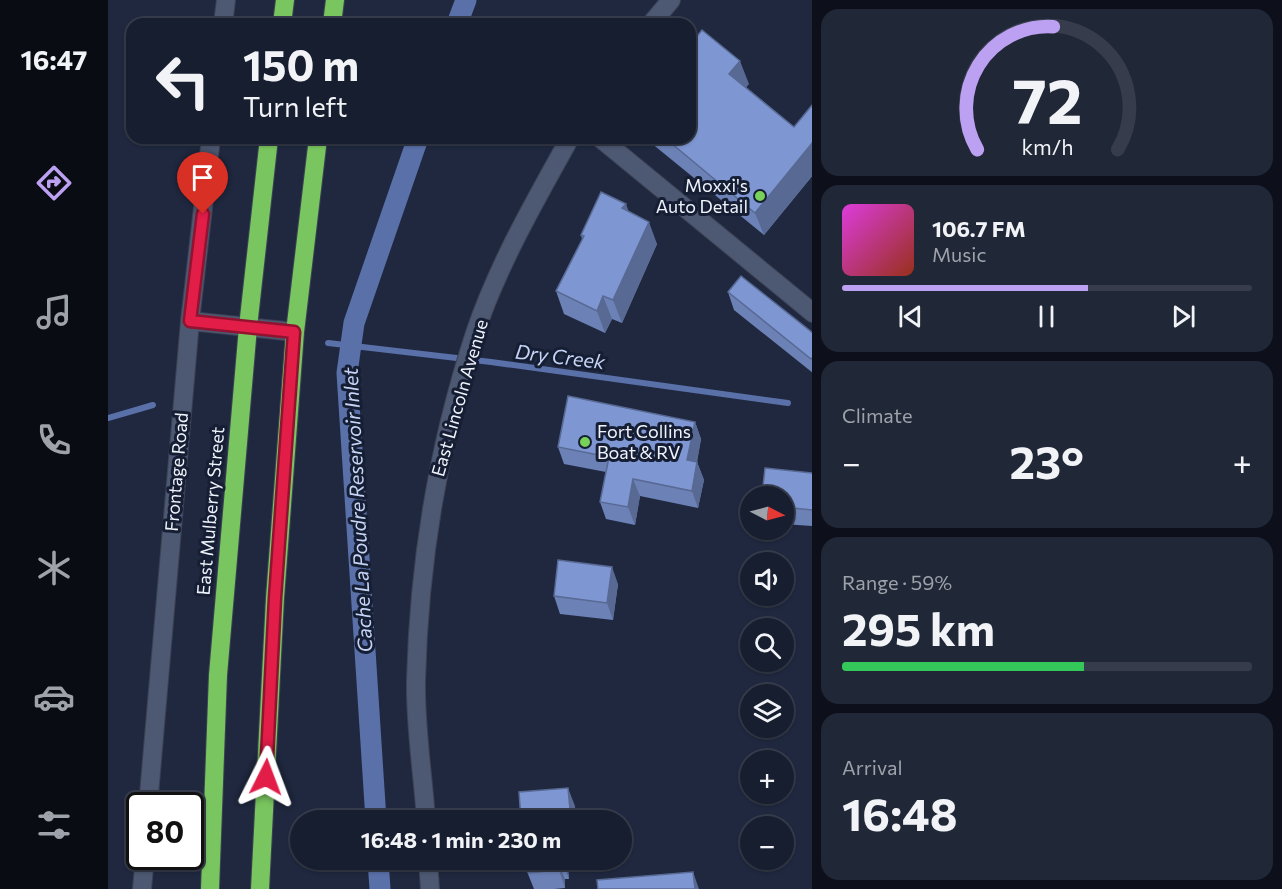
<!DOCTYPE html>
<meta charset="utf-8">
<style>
body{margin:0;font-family:Commissioner,sans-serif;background:#202737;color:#f1f3f6;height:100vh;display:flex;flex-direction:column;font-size:22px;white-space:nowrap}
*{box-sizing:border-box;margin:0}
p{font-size:20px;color:#9ea2aa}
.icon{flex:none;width:33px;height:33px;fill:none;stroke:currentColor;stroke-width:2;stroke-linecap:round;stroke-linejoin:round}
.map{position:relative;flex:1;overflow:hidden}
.drawer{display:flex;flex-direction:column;gap:9px;padding:9px;background:#0d101a;width:470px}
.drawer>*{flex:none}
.guide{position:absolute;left:18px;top:18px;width:570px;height:126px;border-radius:18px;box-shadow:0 2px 4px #0004,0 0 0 2px #363c4b;background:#171e2f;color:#f1f3f6;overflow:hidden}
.needle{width:39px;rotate:96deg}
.fabs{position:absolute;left:632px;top:486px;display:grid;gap:12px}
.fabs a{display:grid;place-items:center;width:54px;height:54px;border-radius:50%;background:#171e2f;box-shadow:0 2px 4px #0004,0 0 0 2px #363c4b;font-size:30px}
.speed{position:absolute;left:18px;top:792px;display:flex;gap:12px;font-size:30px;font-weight:700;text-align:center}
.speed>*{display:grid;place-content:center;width:78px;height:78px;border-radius:50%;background:#171e2f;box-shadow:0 2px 4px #0004,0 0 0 2px #363c4b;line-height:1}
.speed .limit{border:3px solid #111;border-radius:9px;background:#fff;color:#111}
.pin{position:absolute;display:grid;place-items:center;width:51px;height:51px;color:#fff;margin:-62px -26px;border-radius:50% 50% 50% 0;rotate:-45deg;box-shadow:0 0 6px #0007}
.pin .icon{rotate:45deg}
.me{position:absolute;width:66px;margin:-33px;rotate:3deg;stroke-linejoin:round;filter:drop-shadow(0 0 4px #0008)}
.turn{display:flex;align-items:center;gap:21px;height:126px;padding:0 18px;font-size:27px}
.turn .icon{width:78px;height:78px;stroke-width:2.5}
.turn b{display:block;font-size:42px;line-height:51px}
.big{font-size:45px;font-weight:700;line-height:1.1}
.drawer .widget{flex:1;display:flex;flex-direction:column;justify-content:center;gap:9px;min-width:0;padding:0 21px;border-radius:18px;background:#202737}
.drawer .dial{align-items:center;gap:0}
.dial svg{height:156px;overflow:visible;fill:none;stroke:#363c4b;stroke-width:7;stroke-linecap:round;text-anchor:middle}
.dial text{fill:#f1f3f6;stroke:none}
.song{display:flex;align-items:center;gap:18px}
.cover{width:72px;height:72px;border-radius:9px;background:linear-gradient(135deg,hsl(300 70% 55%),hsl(10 70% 35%))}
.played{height:6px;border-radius:3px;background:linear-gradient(90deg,#bca0f2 60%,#363c4b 60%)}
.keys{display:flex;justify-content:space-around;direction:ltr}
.heat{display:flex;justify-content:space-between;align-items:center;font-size:33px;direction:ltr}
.charge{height:9px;border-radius:4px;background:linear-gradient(90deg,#34c759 59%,#363c4b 0)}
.trip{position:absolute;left:182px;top:810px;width:342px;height:60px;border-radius:30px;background:#171e2f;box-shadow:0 2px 4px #0004,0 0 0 2px #363c4b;font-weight:700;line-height:60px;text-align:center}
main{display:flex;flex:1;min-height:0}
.tab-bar{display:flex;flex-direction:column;width:108px;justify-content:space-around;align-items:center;background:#090c13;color:#9ea2aa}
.tab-bar .icon{width:42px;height:42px}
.tab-bar .on{color:#bca0f2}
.tab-bar b{font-size:27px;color:#f1f3f6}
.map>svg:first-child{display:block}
</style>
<main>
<nav class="tab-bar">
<b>16:47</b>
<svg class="icon on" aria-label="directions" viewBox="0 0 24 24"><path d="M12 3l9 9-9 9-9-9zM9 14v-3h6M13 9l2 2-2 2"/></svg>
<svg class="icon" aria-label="music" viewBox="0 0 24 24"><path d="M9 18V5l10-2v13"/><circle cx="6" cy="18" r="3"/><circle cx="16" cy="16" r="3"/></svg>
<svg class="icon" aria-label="phone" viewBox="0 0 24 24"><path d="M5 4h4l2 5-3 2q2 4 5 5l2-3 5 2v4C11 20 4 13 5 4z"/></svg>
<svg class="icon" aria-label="climate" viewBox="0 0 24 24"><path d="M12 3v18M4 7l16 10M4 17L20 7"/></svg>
<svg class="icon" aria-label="car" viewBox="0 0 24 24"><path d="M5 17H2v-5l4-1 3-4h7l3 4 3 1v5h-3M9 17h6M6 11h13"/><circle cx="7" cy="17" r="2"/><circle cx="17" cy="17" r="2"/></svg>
<svg class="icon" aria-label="filters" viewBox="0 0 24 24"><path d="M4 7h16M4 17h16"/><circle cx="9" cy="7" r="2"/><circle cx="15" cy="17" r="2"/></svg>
</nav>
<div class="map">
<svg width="705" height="889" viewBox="0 0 705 889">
<rect width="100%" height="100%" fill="#1f283f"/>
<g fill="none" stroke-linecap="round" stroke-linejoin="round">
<path stroke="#5a70a9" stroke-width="6" d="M220,343L383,362L680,403
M0,418L45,405"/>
<path stroke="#5a70a9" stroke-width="21" d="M349,24L358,0
M268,820L239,373L246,323L310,138
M270,860L272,889"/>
<g stroke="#3c4254" stroke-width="20">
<path id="street" d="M115,24L118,0
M492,138L705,313
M82,321L187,332
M40,806L82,321L103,138
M34,889L37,856"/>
</g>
<g stroke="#3c4254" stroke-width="20">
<path id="secondary" d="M543,24L563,0
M318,820C315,774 307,727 308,680C311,561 330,446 367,333C390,265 427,201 462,138
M320,860L322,889"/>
</g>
<g stroke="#3c4254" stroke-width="20">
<path id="highway" d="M174,24L177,0
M224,24L227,0
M102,889L110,675L140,327L161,138
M152,889L167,598L187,332L210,138"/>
</g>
<use href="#street" stroke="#4d5872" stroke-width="18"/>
<use href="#secondary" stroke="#4d5872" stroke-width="18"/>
<use href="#highway" stroke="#79c55f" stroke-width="18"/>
</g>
<path fill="#6c81b5" d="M641,84L638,87L686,127L705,104V175L656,235L537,138H582Z
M520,211L549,244L514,323L504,319L497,333L456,314L448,291L474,239L473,235Z
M620,292L705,333V373L626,310Z
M587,422L593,439L589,462L596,480L590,508L532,496L527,525L498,519L492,502L498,472L456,464L450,447Z
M705,473V526L675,524V496Z
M510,584L505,620L452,614L446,596Z
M416,860H469H459L461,879H457V888L446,889H426L416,864Z"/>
<path fill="#586993" d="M632,61L641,84L630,97L621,74Z
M705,142V175L656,235L647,213Z
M518,204L526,226L514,208Z
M541,222L549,244L514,323L505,300Z
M495,296L504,319L497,333L489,311Z
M587,422L593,439L586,478L579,460Z
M589,462L596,480L590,508L584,491Z
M525,479L532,496L527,525L520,507Z
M504,567L510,584L505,620L499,603Z
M460,788L467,806L468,820H463Z
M454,860H459L461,879Z
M450,862L457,879V888L451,870Z
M585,872L591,889H587Z"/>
<path fill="#7e96d2" stroke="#586993" stroke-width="1.5" d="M594,30L632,61L621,74L686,127L705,104V142L647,213L557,138H582V45Z
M493,192L518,204L514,208L541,222L505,300L495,296L489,311L448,291L476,236L473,235Z
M633,276L705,333V357L703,359L620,292Z
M460,396L587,422L579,460L589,462L584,491L525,479L520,507L492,502L501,457L450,447Z
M657,468L705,473V510L675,507V496H654Z
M450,560L504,567L499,603L446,596Z
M460,788L463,820H413L411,792Z
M416,860H454V861L450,862L451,870L421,873L420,864H416Z
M585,872L587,889H490L489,880Z"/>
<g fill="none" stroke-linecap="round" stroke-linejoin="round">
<g stroke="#92132f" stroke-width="15">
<path id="route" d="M95,214L82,321L186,332L167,598L158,777"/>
</g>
<use href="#route" stroke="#e11d48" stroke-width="10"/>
</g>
<g fill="#78d158" stroke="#161e34" stroke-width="2">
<circle cx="652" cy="196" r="6"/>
<circle cx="477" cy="442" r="6"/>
</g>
<g text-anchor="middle" stroke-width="6" stroke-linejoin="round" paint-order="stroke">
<g font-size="18" fill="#eff3fc" stroke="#161e34" text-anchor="end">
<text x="640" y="192">Moxxi's<tspan x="640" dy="21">Auto Detail</tspan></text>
<text x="489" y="438" text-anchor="start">Fort Collins<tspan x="489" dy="21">Boat &amp; RV</tspan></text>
</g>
<g font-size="18" fill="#eff3fc" stroke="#161e34">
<text transform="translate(352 398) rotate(-74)" y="6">East Lincoln Avenue</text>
<text transform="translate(69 472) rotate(-85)" y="6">Frontage Road</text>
<text transform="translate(103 511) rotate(-85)" y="6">East Mulberry Street</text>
</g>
<g font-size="20" font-style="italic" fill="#c6d4f6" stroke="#161e34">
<text transform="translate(452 357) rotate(7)" y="7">Dry Creek</text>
<text transform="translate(250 510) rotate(-93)" y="7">Cache La Poudre Reservoir Inlet</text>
</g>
</g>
</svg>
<div class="fabs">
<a><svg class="needle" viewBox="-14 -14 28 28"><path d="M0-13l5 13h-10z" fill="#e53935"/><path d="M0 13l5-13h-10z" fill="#9ea2aa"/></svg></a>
<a><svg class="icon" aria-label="sound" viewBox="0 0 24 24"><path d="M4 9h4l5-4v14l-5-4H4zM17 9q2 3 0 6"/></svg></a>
<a><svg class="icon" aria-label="search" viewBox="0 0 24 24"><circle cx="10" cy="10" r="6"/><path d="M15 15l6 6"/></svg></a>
<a><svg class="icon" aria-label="layers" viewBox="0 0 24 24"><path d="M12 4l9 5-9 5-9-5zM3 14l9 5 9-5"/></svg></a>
<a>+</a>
<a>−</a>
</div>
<div class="speed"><div class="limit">80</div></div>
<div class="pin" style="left:95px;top:214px;background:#d93025"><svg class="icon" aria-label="arrive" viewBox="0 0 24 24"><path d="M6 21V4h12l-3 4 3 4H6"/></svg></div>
<svg class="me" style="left:158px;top:777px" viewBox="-20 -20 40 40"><path d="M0-17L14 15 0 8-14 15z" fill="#e11d48" stroke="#fff" stroke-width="4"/></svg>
<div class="trip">16:48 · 1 min · 230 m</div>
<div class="guide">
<div class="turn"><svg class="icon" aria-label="left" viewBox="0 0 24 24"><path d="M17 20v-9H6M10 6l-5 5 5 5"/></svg><div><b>150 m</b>Turn left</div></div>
</div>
</div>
<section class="drawer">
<div class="widget dial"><svg viewBox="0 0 100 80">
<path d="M14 69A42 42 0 1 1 86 69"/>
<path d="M14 69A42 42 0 0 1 53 6" stroke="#bca0f2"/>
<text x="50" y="56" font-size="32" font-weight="700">72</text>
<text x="50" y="72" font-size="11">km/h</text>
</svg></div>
<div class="widget">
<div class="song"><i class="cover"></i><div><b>106.7 FM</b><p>Music</p></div></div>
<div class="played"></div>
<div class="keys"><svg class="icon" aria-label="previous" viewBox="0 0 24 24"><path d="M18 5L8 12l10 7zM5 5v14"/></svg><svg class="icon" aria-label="pause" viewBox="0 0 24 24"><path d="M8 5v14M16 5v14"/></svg><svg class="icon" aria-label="next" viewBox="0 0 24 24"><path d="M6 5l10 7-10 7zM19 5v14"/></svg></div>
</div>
<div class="widget"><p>Climate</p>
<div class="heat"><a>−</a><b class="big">23°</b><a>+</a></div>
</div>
<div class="widget"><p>Range · 59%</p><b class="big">295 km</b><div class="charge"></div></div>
<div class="widget"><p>Arrival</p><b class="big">16:48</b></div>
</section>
</main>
